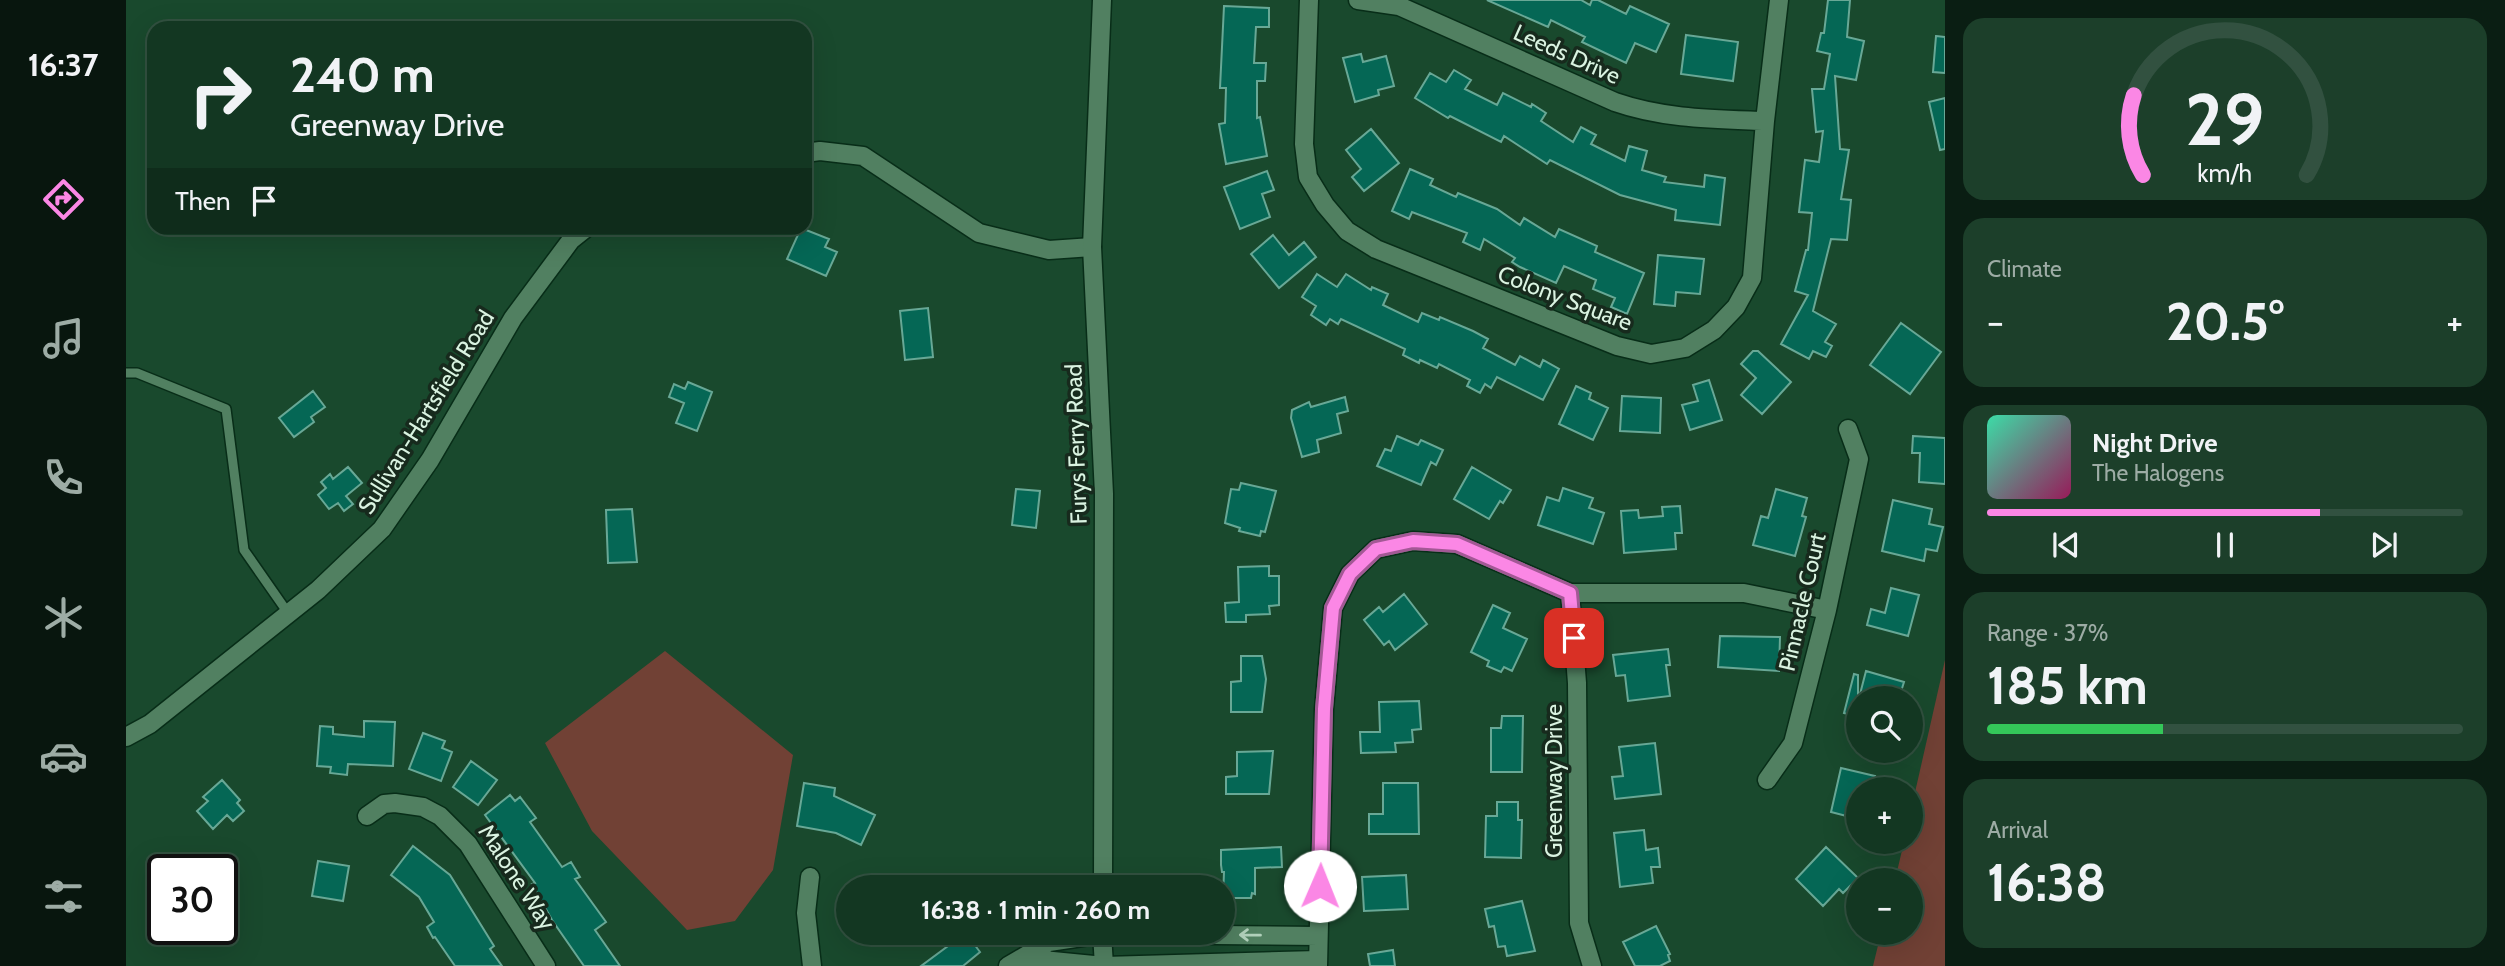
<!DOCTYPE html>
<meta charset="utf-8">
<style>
body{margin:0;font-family:Cabin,sans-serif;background:#1c3f2a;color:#f1f3f6;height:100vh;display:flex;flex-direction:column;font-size:26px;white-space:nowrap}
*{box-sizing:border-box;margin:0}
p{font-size:23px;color:#9daca5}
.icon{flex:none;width:38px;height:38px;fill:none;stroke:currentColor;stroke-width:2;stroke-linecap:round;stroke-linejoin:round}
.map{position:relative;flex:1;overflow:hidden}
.panel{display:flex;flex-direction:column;gap:18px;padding:18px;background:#0a1e13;width:560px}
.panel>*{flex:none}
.top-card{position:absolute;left:21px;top:21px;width:665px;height:214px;border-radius:21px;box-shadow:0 7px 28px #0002,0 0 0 2px #325140;background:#133722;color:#f1f3f6;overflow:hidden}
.buttons{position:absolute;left:1720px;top:686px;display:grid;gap:14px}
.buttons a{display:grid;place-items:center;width:77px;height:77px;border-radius:50%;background:#133722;box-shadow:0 7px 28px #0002,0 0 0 2px #325140;font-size:35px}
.speed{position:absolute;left:21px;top:854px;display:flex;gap:14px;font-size:35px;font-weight:700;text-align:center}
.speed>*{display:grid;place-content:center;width:91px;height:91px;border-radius:50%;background:#133722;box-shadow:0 7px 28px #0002,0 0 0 2px #325140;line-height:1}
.speed .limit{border:4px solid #111;border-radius:10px;background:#fff;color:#111}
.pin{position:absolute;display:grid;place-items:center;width:60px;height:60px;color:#fff;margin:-30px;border-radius:14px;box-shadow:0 4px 10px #0006}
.me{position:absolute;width:77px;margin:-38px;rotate:1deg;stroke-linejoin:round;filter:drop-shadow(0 0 5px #0008)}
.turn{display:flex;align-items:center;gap:24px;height:147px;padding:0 28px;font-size:32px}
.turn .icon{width:91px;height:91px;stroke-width:2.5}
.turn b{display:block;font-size:49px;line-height:60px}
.then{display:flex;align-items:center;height:66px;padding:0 28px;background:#0003;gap:14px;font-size:26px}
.big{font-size:52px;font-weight:700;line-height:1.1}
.panel .widget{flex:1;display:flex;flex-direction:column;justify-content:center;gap:10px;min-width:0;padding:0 24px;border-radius:21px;background:#1c3f2a}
.panel .dial{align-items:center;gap:0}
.dial svg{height:182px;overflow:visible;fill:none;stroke:#325140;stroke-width:7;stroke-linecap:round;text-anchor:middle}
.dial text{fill:#f1f3f6;stroke:none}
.song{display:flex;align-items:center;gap:21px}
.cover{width:84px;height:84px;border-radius:10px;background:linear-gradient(135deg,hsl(160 70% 55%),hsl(330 70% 35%))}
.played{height:7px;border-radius:4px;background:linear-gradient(90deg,#fb87e5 70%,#325140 70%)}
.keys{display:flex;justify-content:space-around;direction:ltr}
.heat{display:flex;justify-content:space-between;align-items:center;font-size:38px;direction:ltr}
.charge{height:10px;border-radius:5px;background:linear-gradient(90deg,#34c759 37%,#325140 0)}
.trip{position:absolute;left:710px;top:875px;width:399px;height:70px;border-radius:35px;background:#133722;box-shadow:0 7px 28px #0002,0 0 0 2px #325140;font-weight:700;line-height:70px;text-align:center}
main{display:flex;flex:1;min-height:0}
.tabs{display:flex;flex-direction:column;width:126px;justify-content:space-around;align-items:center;background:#08160e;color:#9daca5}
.tabs .icon{width:49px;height:49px}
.tabs .active{color:#fb87e5}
.tabs b{font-size:32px;color:#f1f3f6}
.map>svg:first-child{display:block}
</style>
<main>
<nav class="tabs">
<b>16:37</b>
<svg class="icon active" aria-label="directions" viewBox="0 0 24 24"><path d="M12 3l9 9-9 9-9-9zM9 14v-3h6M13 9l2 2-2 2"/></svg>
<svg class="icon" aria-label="music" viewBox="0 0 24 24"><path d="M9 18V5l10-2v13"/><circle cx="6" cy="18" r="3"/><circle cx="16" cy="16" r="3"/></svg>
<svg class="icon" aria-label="phone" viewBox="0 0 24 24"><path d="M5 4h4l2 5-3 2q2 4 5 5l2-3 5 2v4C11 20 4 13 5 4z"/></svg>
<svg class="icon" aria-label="climate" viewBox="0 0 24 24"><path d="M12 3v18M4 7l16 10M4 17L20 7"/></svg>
<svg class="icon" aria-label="car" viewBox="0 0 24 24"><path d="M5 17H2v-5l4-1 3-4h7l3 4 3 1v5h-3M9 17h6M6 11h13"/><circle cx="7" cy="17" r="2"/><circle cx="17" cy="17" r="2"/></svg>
<svg class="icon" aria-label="filters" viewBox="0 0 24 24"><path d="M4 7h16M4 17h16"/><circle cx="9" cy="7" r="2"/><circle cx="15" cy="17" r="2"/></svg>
</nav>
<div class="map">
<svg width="1819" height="966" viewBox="0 0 1819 966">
<rect width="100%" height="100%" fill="#19492d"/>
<path fill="#714135" d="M539,651L667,755L647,870L609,921L561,930L466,831L419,743Z
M1819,660V966H1747L1755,933H1785V880H1769L1778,842H1785V810Z"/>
<path fill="#056755" stroke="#68a896" stroke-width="2" d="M1361,0H1455L1464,5L1466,0H1472L1500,14L1504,6L1543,24L1530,52L1509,43L1500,63L1456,42L1459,37L1425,20L1422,27Z
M1702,0H1724L1721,37L1738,41L1730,80L1709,76L1714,149L1723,150L1715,199L1725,200L1721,240L1705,239L1687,311L1710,324L1699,342L1706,346L1700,357L1687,351L1683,359L1655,344L1682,295L1669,291L1680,250H1682L1686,213L1673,212L1679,160L1693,162L1697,131L1690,132L1686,89H1698L1704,54L1691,51L1695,33H1698Z
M1098,6L1143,8V27H1130L1128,63H1140L1139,81H1131V118L1134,117L1141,156L1100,164L1093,124L1099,123L1100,88H1094Z
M1560,35L1612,42L1607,81L1555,74Z
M1810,36L1819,37V73L1807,72Z
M1235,54L1237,62L1260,56L1268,86L1252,90L1253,95L1229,102L1217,58Z
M1328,70L1345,80L1339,89L1371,105L1377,93L1405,107L1406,104L1420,113L1415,121L1447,142L1455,127L1470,135L1465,144L1499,161L1503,146L1521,151L1516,170L1540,177L1538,182L1578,187L1579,175L1599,178L1594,225L1549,220L1550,210L1494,195L1424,160L1421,164L1378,136L1375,142L1324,116L1322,118L1289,98L1304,73L1320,82Z
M1819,98V149L1814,150L1803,102Z
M1245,129L1273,163L1238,191L1226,177L1235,169L1220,150Z
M1284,169L1307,179L1304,185L1330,197L1332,193L1371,209L1394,225L1398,218L1429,237L1433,229L1471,246L1469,252L1518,273L1501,314L1485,307L1489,298L1467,289L1470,280L1438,266L1430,283L1394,267L1386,262L1389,258L1358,239L1354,250L1337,242L1341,233L1286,212L1283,219L1266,211Z
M1141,171L1148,190L1136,194L1144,217L1114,229L1098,187Z
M675,228L703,239L699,247L711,252L700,276L661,259Z
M1147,235L1163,255L1178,242L1190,257L1153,288L1125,254Z
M1532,255L1578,259L1574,294L1550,292L1549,306L1528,304Z
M1191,274L1211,287L1220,274L1245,290L1246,287L1262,294L1257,305L1292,322L1296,313L1313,320L1314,317L1347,331L1362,339L1357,348L1389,365L1394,356L1414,367L1417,360L1433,369L1417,400L1371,377L1365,388L1359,384L1354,393L1341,386L1344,380L1313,364L1311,368L1294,360L1293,363L1277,355L1279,349L1215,319L1212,324L1204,319L1200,325L1185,315L1190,306L1176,297Z
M802,308L807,357L779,360L774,311Z
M1775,323L1815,352L1784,394L1744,365Z
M1627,351H1632L1665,382L1636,414L1615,395L1630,378L1615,364Z
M1583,380L1596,420L1564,430L1556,405L1572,401L1567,385Z
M562,382L586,392L571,431L550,423L558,403L543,397L548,384L559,389Z
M1450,386L1465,393L1463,399L1482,408L1467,440L1433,424Z
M187,391L199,407L185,417L188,422L168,437L153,418Z
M1496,396L1535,398L1534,433L1494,431Z
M1219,397L1222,411L1211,414L1215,433L1191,440L1193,452L1176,457L1165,418L1166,410L1183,402L1185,407Z
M1271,436L1292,445L1295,440L1317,450L1310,465L1305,462L1295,485L1251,466L1259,449L1265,451Z
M1787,436L1819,438V484L1793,482L1794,453H1786Z
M222,467L236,483L220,496L227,504L218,511L212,503L203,509L192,495L200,488L195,482L204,474L207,479Z
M1346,467L1385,490L1377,503L1374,501L1363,519L1328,499Z
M1115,483L1150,491L1139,532L1135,531L1134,536L1113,531L1114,528L1099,523L1105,489L1113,490Z
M1437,488L1467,498L1463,508L1478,513L1467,544L1412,525L1421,497L1433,501Z
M890,489L914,491L910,528L886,525Z
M1650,489L1681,498L1676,516L1680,517L1669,556L1627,545L1635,516L1642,518Z
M1767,500L1806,509L1803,524L1817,527L1811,551L1800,549L1798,561L1756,551Z
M1554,506L1556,533H1549L1550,549L1498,553L1495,511L1512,510L1513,518L1537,516L1536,507Z
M506,509L511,562L482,563L480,510Z
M1143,566V576H1153V605L1143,606L1144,614L1120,615V622H1100L1099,603L1113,602L1112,567Z
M1765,588L1793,595L1782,636L1741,625L1745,609L1759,613Z
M1278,594L1301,624L1269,650L1263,641L1258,645L1238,620L1253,607L1257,612Z
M1367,605L1384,613L1377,628L1401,639L1386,671L1378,667L1375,672L1361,666L1363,661L1345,652Z
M1594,636L1654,637L1653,671L1592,667Z
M1542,649L1544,665H1540L1544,696L1502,701L1499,675L1490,676L1487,655Z
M1115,656H1136L1140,679L1136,712H1105V682L1115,681Z
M1740,671L1778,682L1773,698H1733Z
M1728,674L1732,675V717L1718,713Z
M1293,701L1295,729L1286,730L1287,742L1269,743L1270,752L1235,753L1234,732H1254L1253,702Z
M1376,716H1397L1396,772H1365V728H1375Z
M238,721L269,722L267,766L222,764L221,775L204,773L205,767L191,766L194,726L207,727V734L238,737Z
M297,733L319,741L316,748L326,752L315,781L283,769Z
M1529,743L1535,794L1489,799L1486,777L1497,776L1493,747Z
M1147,751L1143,794H1100V777L1111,776V752Z
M345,761L371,780L352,805L327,787Z
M1715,768L1749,776L1746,789H1732V819L1705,812Z
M96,780L114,800L111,803L118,811L107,821L101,815L87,829L71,811L82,801L77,797Z
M678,783L709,788L708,796L749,815L735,845L710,833L671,826Z
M1257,783H1292L1293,834H1243V814H1257Z
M384,795L389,801L394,797L410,818L404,822L436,867L445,862L454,877L449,879L480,922L469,930L494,966H458L426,920L406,884L409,883L359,815Z
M1371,802H1392V820H1396L1395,858L1359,857L1360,816H1371Z
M1518,830L1520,850L1532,848L1534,867H1525L1527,883L1494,887L1488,833Z
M287,846L324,875L368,946L364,949L376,966H329L309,937L307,938L301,927L308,922L293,897L265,875Z
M1155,847L1156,867L1129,868V894L1126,893L1125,898H1097L1098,872H1096L1095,865V850Z
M1700,847L1732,878L1717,893L1713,889L1697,906L1670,879Z
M192,861L223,866L217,901L186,896Z
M1280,875L1282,909L1238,911L1236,877Z
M1396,901L1409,951L1381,956L1379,946L1372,947L1368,926L1363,927L1359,909Z
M1530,926L1544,954L1542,955L1544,961L1534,966H1509L1497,942Z
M818,933H862L848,944L854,952L837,966H795L826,943Z
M1267,950L1269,966H1244L1242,954Z"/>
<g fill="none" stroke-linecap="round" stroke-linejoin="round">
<g stroke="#082d18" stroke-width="12">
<path id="service" d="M0,373H11L100,409L118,550L162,613"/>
</g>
<g stroke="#082d18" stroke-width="21">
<path id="minor" d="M1183,0L1178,144L1182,177L1199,205L1221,231L1250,249L1491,346L1525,354L1559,348L1588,330L1610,307L1626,278L1639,121L1653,0
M1232,0L1273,6L1489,102C1538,119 1587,119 1639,121
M679,153L694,151L737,156L853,233L923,250L966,247
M1444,593H1618L1701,610
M0,737L24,724L192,590L256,529L304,460L387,318L445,240L460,228
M1641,780L1667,743L1701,610L1733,459L1722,429
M241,816L258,804L269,803L297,807L314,816L342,844L420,966
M684,877L680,913L686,966
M896,958L978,966L1192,960
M882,966L923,942L976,934L1192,936
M1192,966L1198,709L1207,608L1224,574L1250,549L1287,541L1331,544L1444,593L1451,683L1453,923L1466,966"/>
</g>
<g stroke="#082d18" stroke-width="21">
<path id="secondary" d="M976,0L966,247L978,494L977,887
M976,933L978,966"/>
</g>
<use href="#service" stroke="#518061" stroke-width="9"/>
<use href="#minor" stroke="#518061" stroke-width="18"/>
<use href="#secondary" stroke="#518061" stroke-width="18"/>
</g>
<defs><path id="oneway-shaft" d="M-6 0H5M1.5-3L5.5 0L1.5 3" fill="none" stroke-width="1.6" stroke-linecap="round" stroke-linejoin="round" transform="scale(1.75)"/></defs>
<use stroke="#b1d0bb" href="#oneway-shaft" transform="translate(1124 935) rotate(-179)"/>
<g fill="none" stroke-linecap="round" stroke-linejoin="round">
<g stroke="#a35895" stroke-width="18">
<path id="route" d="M1194,886L1198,709L1207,608L1224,574L1250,549L1287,541L1331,544L1444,593L1448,638"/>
</g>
<use href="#route" stroke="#fb87e5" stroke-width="12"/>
</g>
<g text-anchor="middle" stroke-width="7" stroke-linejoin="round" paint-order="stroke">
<g font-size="23" fill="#daf3e1" stroke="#172a1d">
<text transform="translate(1441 54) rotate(24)" y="8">Leeds Drive</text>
<text transform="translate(1439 298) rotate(21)" y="8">Colony Square</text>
<text transform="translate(300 412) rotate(-58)" y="8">Sullivan-Hartsfield Road</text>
<text transform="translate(950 444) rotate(-92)" y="8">Furys Ferry Road</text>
<text transform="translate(1676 602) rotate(-77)" y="8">Pinnacle Court</text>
<text transform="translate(1428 781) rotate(-90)" y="8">Greenway Drive</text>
<text transform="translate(391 877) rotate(57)" y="8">Malone Way</text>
</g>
</g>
</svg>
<div class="buttons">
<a><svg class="icon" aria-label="search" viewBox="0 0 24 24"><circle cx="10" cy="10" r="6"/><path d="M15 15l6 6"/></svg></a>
<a>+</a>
<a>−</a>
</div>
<div class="speed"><div class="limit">30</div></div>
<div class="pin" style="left:1448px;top:638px;background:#d93025"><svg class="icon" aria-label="arrive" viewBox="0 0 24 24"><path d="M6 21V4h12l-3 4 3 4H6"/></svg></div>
<svg class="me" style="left:1194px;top:886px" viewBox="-20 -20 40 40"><circle r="19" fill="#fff"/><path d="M0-13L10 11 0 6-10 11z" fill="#fb87e5"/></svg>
<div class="trip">16:38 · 1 min · 260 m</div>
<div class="top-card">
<div class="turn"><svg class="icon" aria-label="right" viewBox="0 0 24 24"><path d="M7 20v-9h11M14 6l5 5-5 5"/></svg><div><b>240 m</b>Greenway Drive</div></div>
<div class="then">Then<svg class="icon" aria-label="arrive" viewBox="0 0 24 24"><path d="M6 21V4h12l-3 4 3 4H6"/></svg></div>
</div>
</div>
<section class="panel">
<div class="widget dial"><svg viewBox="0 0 100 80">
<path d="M14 69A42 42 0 1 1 86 69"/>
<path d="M14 69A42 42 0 0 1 10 34" stroke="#fb87e5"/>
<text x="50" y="56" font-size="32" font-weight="700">29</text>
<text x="50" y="72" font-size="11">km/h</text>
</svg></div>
<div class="widget"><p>Climate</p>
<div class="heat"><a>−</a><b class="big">20.5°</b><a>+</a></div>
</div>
<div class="widget">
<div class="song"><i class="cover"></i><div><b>Night Drive</b><p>The Halogens</p></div></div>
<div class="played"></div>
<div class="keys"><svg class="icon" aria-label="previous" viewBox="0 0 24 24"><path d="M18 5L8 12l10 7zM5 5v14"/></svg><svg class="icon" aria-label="pause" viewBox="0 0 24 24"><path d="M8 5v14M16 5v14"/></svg><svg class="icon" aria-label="next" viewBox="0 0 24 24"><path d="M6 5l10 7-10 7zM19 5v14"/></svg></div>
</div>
<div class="widget"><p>Range · 37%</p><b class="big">185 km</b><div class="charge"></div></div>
<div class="widget"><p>Arrival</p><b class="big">16:38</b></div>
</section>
</main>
